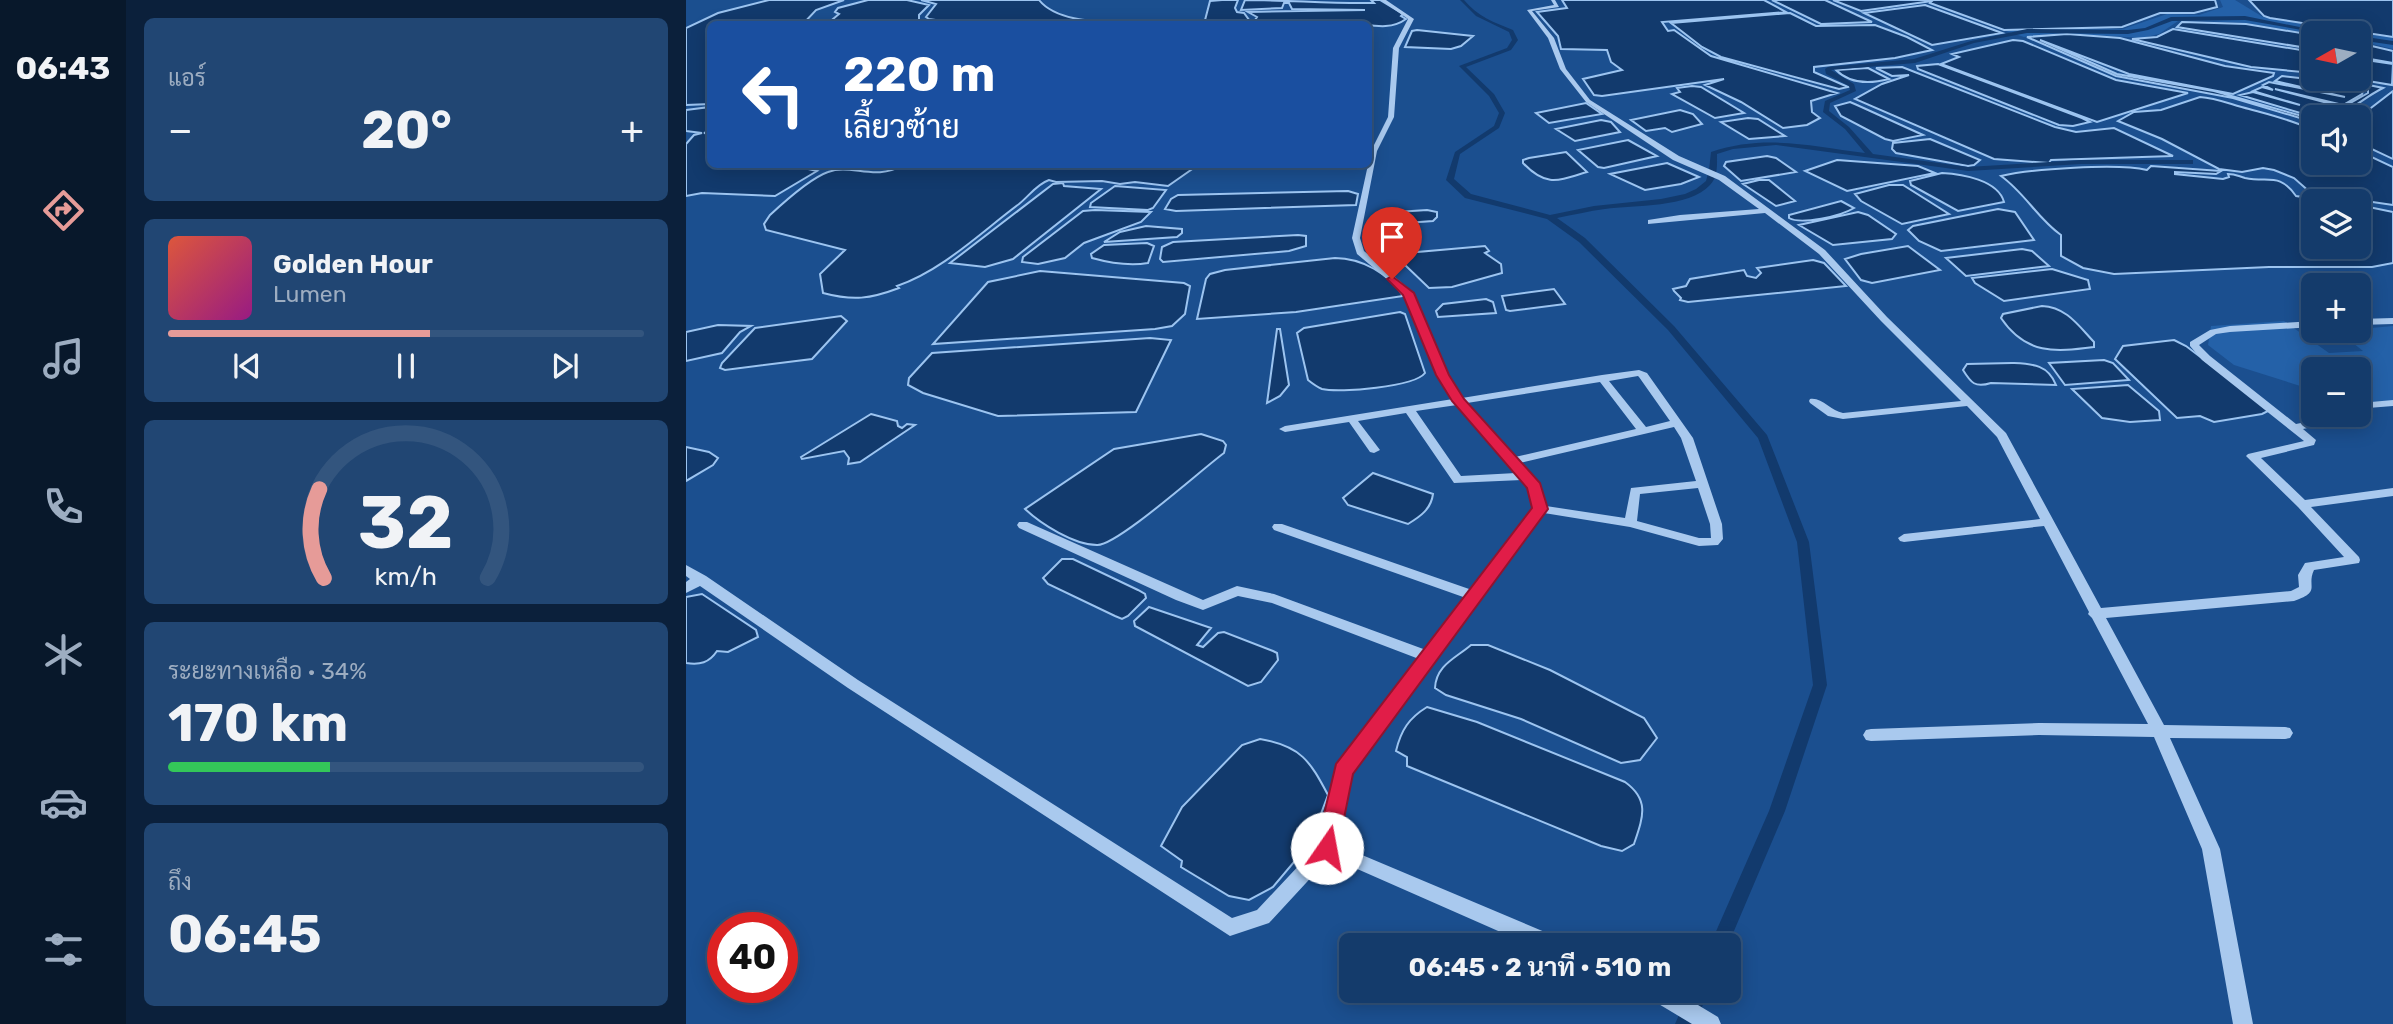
<!DOCTYPE html>
<html lang="th">
<meta charset="utf-8">
<style>
body{margin:0;font-family:Rubik,Sarabun,sans-serif;background:#214673;color:#f1f3f6;height:100vh;display:flex;flex-direction:column;font-size:26px;white-space:nowrap}
*{box-sizing:border-box;margin:0}
p{font-size:23px;color:#9dadc1}
.icon{flex:none;width:38px;height:38px;fill:none;stroke:currentColor;stroke-width:2;stroke-linecap:round;stroke-linejoin:round}
.map{position:relative;flex:1;overflow:hidden}
.panel{display:flex;flex-direction:column;gap:18px;padding:18px;background:#0b203b;width:560px}
.panel>*{flex:none}
.hud{position:absolute;left:21px;top:21px;width:665px;height:147px;border-radius:10px;box-shadow:0 4px 18px #0003,0 0 0 2px #33557e;background:#1a4fa0;color:#fff;overflow:hidden}
.needle{width:46px;rotate:261deg}
.controls{position:absolute;left:1615px;top:21px;display:grid;gap:14px}
.controls a{display:grid;place-items:center;width:70px;height:70px;border-radius:10px;background:#143b6b;box-shadow:0 4px 18px #0003,0 0 0 2px #33557e;font-size:35px}
.speed{position:absolute;left:21px;top:912px;display:flex;gap:14px;font-size:35px;font-weight:700;text-align:center}
.speed>*{display:grid;place-content:center;width:91px;height:91px;border-radius:50%;background:#143b6b;box-shadow:0 4px 18px #0003,0 0 0 2px #33557e;line-height:1}
.speed .limit{border:10px solid #d22;background:#fff;color:#111}
.pin{position:absolute;display:grid;place-items:center;width:60px;height:60px;color:#fff;margin:-72px -30px;border-radius:50% 50% 50% 0;rotate:-45deg;box-shadow:0 0 7px #0007}
.pin .icon{rotate:45deg}
.me{position:absolute;width:77px;margin:-38px;rotate:12deg;stroke-linejoin:round;filter:drop-shadow(0 0 5px #0008)}
.turn{display:flex;align-items:center;gap:24px;height:147px;padding:0 21px;font-size:32px}
.turn .icon{width:91px;height:91px;stroke-width:2.5}
.turn b{display:block;font-size:49px;line-height:60px}
.big{font-size:52px;font-weight:700;line-height:1.1}
.panel .tile{flex:1;display:flex;flex-direction:column;justify-content:center;gap:10px;min-width:0;padding:0 24px;border-radius:10px;background:#214673}
.panel .dial{align-items:center;gap:0}
.dial svg{height:182px;overflow:visible;fill:none;stroke:#33557e;stroke-width:7;stroke-linecap:round;text-anchor:middle}
.dial text{fill:#f1f3f6;stroke:none}
.song{display:flex;align-items:center;gap:21px}
.cover{width:84px;height:84px;border-radius:10px;background:linear-gradient(135deg,hsl(10 70% 55%),hsl(310 70% 35%))}
.played{height:7px;border-radius:4px;background:linear-gradient(90deg,#e69b98 55%,#33557e 55%)}
.keys{display:flex;justify-content:space-around;direction:ltr}
.heat{display:flex;justify-content:space-between;align-items:center;font-size:38px;direction:ltr}
.charge{height:10px;border-radius:5px;background:linear-gradient(90deg,#34c759 34%,#33557e 0)}
.trip{position:absolute;left:653px;top:933px;width:402px;height:70px;border-radius:10px;background:#143b6b;box-shadow:0 4px 18px #0003,0 0 0 2px #33557e;font-weight:700;line-height:70px;text-align:center}
main{display:flex;flex:1;min-height:0}
.menu{display:flex;flex-direction:column;width:126px;justify-content:space-around;align-items:center;background:#08182b;color:#9dadc1}
.menu .icon{width:49px;height:49px}
.menu .current{color:#e69b98}
.menu b{font-size:32px;color:#f1f3f6}
.map>svg:first-child{display:block}
</style>
<main>
<nav class="menu">
<b>06:43</b>
<svg class="icon current" aria-label="directions" viewBox="0 0 24 24"><path d="M12 3l9 9-9 9-9-9zM9 14v-3h6M13 9l2 2-2 2"/></svg>
<svg class="icon" aria-label="music" viewBox="0 0 24 24"><path d="M9 18V5l10-2v13"/><circle cx="6" cy="18" r="3"/><circle cx="16" cy="16" r="3"/></svg>
<svg class="icon" aria-label="phone" viewBox="0 0 24 24"><path d="M5 4h4l2 5-3 2q2 4 5 5l2-3 5 2v4C11 20 4 13 5 4z"/></svg>
<svg class="icon" aria-label="climate" viewBox="0 0 24 24"><path d="M12 3v18M4 7l16 10M4 17L20 7"/></svg>
<svg class="icon" aria-label="car" viewBox="0 0 24 24"><path d="M5 17H2v-5l4-1 3-4h7l3 4 3 1v5h-3M9 17h6M6 11h13"/><circle cx="7" cy="17" r="2"/><circle cx="17" cy="17" r="2"/></svg>
<svg class="icon" aria-label="filters" viewBox="0 0 24 24"><path d="M4 7h16M4 17h16"/><circle cx="9" cy="7" r="2"/><circle cx="15" cy="17" r="2"/></svg>
</nav>
<section class="panel">
<div class="tile"><p>แอร์</p>
<div class="heat"><a>−</a><b class="big">20°</b><a>+</a></div>
</div>
<div class="tile">
<div class="song"><i class="cover"></i><div><b>Golden Hour</b><p>Lumen</p></div></div>
<div class="played"></div>
<div class="keys"><svg class="icon" aria-label="previous" viewBox="0 0 24 24"><path d="M18 5L8 12l10 7zM5 5v14"/></svg><svg class="icon" aria-label="pause" viewBox="0 0 24 24"><path d="M8 5v14M16 5v14"/></svg><svg class="icon" aria-label="next" viewBox="0 0 24 24"><path d="M6 5l10 7-10 7zM19 5v14"/></svg></div>
</div>
<div class="tile dial"><svg viewBox="0 0 100 80">
<path d="M14 69A42 42 0 1 1 86 69"/>
<path d="M14 69A42 42 0 0 1 12 30" stroke="#e69b98"/>
<text x="50" y="56" font-size="32" font-weight="700">32</text>
<text x="50" y="72" font-size="11">km/h</text>
</svg></div>
<div class="tile"><p>ระยะทางเหลือ · 34%</p><b class="big">170 km</b><div class="charge"></div></div>
<div class="tile"><p>ถึง</p><b class="big">06:45</b></div>
</section>
<div class="map">
<svg width="1707" height="1024" viewBox="0 0 1707 1024">
<rect width="100%" height="100%" fill="#1b4f8f"/>
<path fill="#2461a8" d="M1534,0H1549L1577,17L1707,38V49L1673,41V33L1627,34L1559,23L1518,21H1492L1473,34L1456,38L1373,33L1338,37L1320,31L1356,28L1437,29L1481,14L1513,15L1537,7Z
M1598,321L1643,353L1677,351L1652,331L1707,326V406L1673,400V369H1628L1627,390L1548,365L1522,345L1525,326Z"/>
<path fill="#123a6d" stroke="#9cc4f0" stroke-width="2" d="M83,0H158L130,10L117,24H24V104L0,105V28L32,13Z
M182,0H221L243,5L233,15V21L256,24H141L153,14L149,12L152,8Z
M235,0H353C373,25 424,21 454,24H276L243,19L240,17L250,4Z
M536,0H552L549,8L551,12L558,13L566,24H518L524,1Z
M559,0C603,0 645,4 688,3L685,0H694L717,14L715,16L720,19C701,33 678,22 657,23C630,24 602,24 574,24L569,20L571,17L562,12L679,10L606,9L603,3H598L596,8L555,10Z
M876,0H1078L1100,12L976,22L982,31L988,30L1025,56L1151,93L1125,101L1126,112L1134,118L1121,125L1097,128L1055,102L1019,85L1038,79L916,96L908,95L897,79L936,70L925,62L921,50L875,49L872,36L851,12L881,8Z
M1086,0H1139L1186,22L1135,24Z
M1147,0H1529L1531,7L1508,13H1474L1436,27L1318,30L1244,3L1246,1L1175,11Z
M1563,0H1707V37L1584,18L1578,16Z
M1239,5L1316,33L1246,45L1178,13Z
M1104,13L1130,26L1189,25L1221,37L1246,50L1209,58L1128,67V72L1162,87L1153,89L1035,57L1016,47L985,23Z
M1496,22L1560,24L1627,35V49L1491,27Z
M1487,29L1627,52V73L1565,67L1446,39L1471,37Z
M731,30L787,36L775,46L765,49L719,47L726,31Z
M1381,34L1434,38L1539,66L1588,73L1587,76L1547,94L1443,74L1354,40L1431,74L1528,91L1616,116L1650,111L1682,93V88L1655,81L1659,80L1697,88C1669,102 1664,117 1628,117L1624,121L1547,98L1430,76L1341,37Z
M1327,40L1337,41L1430,80L1502,93L1411,122L1255,64L1273,57L1266,54Z
M1673,43L1707,51V63L1673,57Z
M1673,59L1707,64L1706,85L1670,79H1673Z
M1252,64L1396,118L1404,122L1387,126L1373,125L1232,69L1231,66Z
M1216,67L1369,127L1390,132L1428,128L1487,156L1365,160L1363,163L1308,159L1169,99L1196,84L1223,75L1206,76L1190,68Z
M1182,68L1203,79C1184,84 1164,84 1150,70Z
M1596,76L1658,83L1678,89L1676,94L1657,105L1589,89L1653,106V109L1643,111L1622,106L1634,111L1621,115L1554,95L1567,92L1614,105L1567,91L1576,87L1587,90L1577,85L1583,82L1659,97L1589,81Z
M1006,86L1015,87L1058,113L1029,118L986,94L994,92L991,88Z
M1707,91V159L1673,143V117H1663L1677,114Z
M1514,97C1531,98 1546,105 1563,109C1585,115 1606,120 1627,130L1628,163H1673V151L1707,167V205L1625,193L1608,178L1588,170L1577,168L1556,172L1533,169L1476,139L1432,121L1448,112L1475,110Z
M1164,102L1171,105L1237,135L1207,141L1199,139L1155,116L1149,106Z
M900,103L916,114L863,123L850,113Z
M24,107V131L18,133L24,134V164L115,165L113,167L131,171L89,196L16,193L0,196V144L8,135L16,133L0,131V110Z
M994,110L1007,114L1016,124L986,132L979,128L960,131L945,120Z
M1062,118L1072,119L1099,136L1063,139L1035,122Z
M915,120L925,122L934,132L889,141L870,129Z
M1244,139L1294,160L1288,165L1282,166L1210,153L1206,149L1207,143Z
M942,140L971,156L918,168L912,167L892,150Z
M880,152L901,172C871,181 860,187 837,163V160L843,158Z
M1081,156L1090,158L1110,172L1055,181L1038,166L1040,162Z
M1151,160L1232,166L1249,173L1161,191L1119,171Z
M981,163L1013,177L995,184L959,190L924,174Z
M217,165V164L512,165L482,186L449,182L434,184L416,181L370,182L363,180C351,184 343,196 333,204C294,233 257,270 211,286L213,288C184,299 167,301 137,293L134,274L159,250L80,230L78,224L84,215C98,202 125,178 142,172C165,163 189,182 217,165Z
M1465,166L1535,171L1530,174L1489,172V174L1537,179L1543,177L1542,174C1549,174 1552,176 1559,178C1583,183 1593,172 1610,196L1644,201H1628V247H1673V205L1707,212V263L1686,267H1583L1428,274L1397,268L1375,256V235C1352,219 1339,193 1315,176C1346,169 1431,163 1461,170Z
M1256,173C1276,174 1312,180 1318,202L1272,211L1225,185L1224,181Z
M1073,180H1083L1109,201L1090,206L1057,184Z
M377,183L378,186L415,189L327,259L299,267L264,263L367,184Z
M1203,185H1217L1263,214L1216,224L1175,201L1169,194Z
M429,186L480,190L467,208L462,210L404,207L405,203Z
M662,191L672,194L670,205L490,211L479,209L485,199L492,195Z
M1155,201L1168,208C1155,216 1115,225 1103,218V215Z
M1312,209L1329,212L1348,240L1255,251L1233,241L1222,230L1227,226Z
M409,210L465,212L455,222L398,243L379,258L352,264L336,262L337,257L397,211Z
M741,210L751,212V217L747,221L693,225L698,222L696,213Z
M1172,212L1182,215L1210,234L1206,239L1147,245L1113,225Z
M460,226L496,229V233L491,237L418,242L434,232Z
M612,235L620,236V246L603,251L477,262L474,259L476,247L487,242Z
M461,243L468,246L462,263C444,266 424,263 406,258L405,254L418,245Z
M799,246L803,251L799,253L815,264L816,273L766,287L743,288L718,264H712L709,260V254Z
M1222,246L1254,270L1186,283L1175,280L1159,259L1175,254Z
M1336,249L1346,251L1363,266L1280,276L1260,258Z
M649,258C676,258 703,274 717,296L610,312L511,319L520,279L524,274L539,270Z
M1127,260L1138,263L1160,286L1002,302L994,300L995,298L988,291L987,289L1000,286L1004,279L1058,270L1061,276L1070,278L1075,273L1071,268Z
M1366,269L1402,280L1404,289L1318,301L1289,283L1286,278Z
M354,271L498,283L504,286L499,314L486,326L469,329L247,344L302,282Z
M868,289L879,304L824,311L820,310L816,296Z
M800,299L807,302L810,313L752,317L750,311L757,304Z
M1356,306C1380,307 1392,325 1408,342V347C1369,352 1340,355 1315,318L1317,314Z
M714,312L719,314L739,373C728,387 654,393 636,389C631,387 627,384 622,380L611,333L618,328Z
M155,316L161,321L126,359L39,370L34,368L36,363L69,328Z
M32,325L65,326L54,332L36,353L0,361V332Z
M591,329H594L603,385L594,396L581,403Z
M464,338L485,340L450,412L312,416L237,393L222,385L223,378L246,353Z
M1488,340L1500,346L1584,410L1576,414L1528,422L1514,416L1491,418L1429,359L1437,346Z
M1418,360L1427,363L1443,380L1379,385L1363,363Z
M1326,363C1346,364 1362,364 1370,385L1305,383C1289,388 1285,383 1277,370L1281,364Z
M1442,385L1473,411L1474,420L1444,422L1416,418L1386,389Z
M185,414L211,421L212,426L216,428L221,424L229,425L174,462L162,464L163,458L158,451L116,459L115,457Z
M515,434L537,441L540,445L538,453C516,469 431,546 411,545C388,545 355,524 339,509L428,449Z
M0,447L23,452L32,458L27,465L0,481Z
M687,473L747,494C745,509 735,516 722,524L662,505L657,498Z
M376,559H387L452,590L459,594L460,598L442,616L436,619L429,616L362,584L357,578Z
M16,594L70,630L72,637L42,652L31,651C23,663 14,665 0,663V597Z
M463,607L525,628L511,645L517,647L532,633L538,632L587,651L591,653L592,660L575,682L562,686L449,626L448,621Z
M785,645H802L864,670L958,718L971,738L954,760L935,763L835,719L760,695L749,688C750,665 770,658 785,645Z
M741,707L791,722L939,782C964,800 957,817 948,844L936,851L915,846L721,766V757L710,751C715,730 723,718 741,707Z
M574,739C615,746 624,761 642,795L624,843L587,887L563,900L543,896L495,867L496,861L475,846L496,807L556,745Z"/>
<g fill="none" stroke-linecap="round" stroke-linejoin="round">
<path fill="#123a6d" fill-rule="evenodd" d="M774,0H778C791,16 809,23 827,30L832,40L825,50L780,67L808,94L819,113L813,128L774,154L768,179L785,194L864,215L908,206L975,199L999,194L1010,189L1020,181L1023,170L1025,152C1079,134 1124,146 1179,153L1159,129L1137,112L1139,101L1164,90L1163,86L1140,74L1139,69L1142,67L1228,59L1285,41L1341,29L1442,30L1459,28L1485,17L1559,16L1643,33H1633L1559,20L1486,21L1462,30L1442,34L1341,33L1288,43L1229,63L1145,70L1168,84L1170,91L1144,103L1143,111L1163,127L1187,154L1282,167L1395,160H1507V164H1395L1282,171L1090,145L1047,149L1031,154C1031,165 1032,177 1024,185C1003,208 948,205 919,209C903,211 887,215 871,218L899,238L988,326L1081,435L1123,542L1141,685L1099,811L1042,945H1024L1083,811L1127,685L1111,542L1072,438L982,330L893,242L861,219L779,198L760,180L769,152L808,126L813,113L803,96L773,66L821,48L826,40L823,32L790,16Z
M1673,36L1707,41V45L1673,40Z
M1004,990H1023L1009,1024H989Z"/>
<path fill="#a9c9ee" fill-rule="evenodd" d="M695,0H700L728,19L713,48L708,117L691,151L674,238L678,251L728,293L761,375L776,398L916,375L953,370L961,373L1007,438L1036,524L1037,539L1032,545L1013,546L944,527L858,513L665,772L650,844L873,938L875,945H844L644,857L583,923L544,936L162,688L14,586L0,593V582L4,579L0,576V565L20,576L172,680L546,918L571,910L633,844L651,765L733,659L586,603L552,596L517,610L490,600L333,528L331,525L333,522H341L517,600L551,586L588,594L740,650L780,598L588,530L586,527L588,524H596L786,590L849,509L842,487L836,480L768,483L720,413L672,421L694,450L688,453L684,452L663,422L599,432L593,429L599,426L767,399L751,375L719,294L671,254L666,238L685,151L702,117L707,48L722,19ZM952,376L953,377L984,421L960,427L923,381ZM914,382L950,429L829,457L781,403ZM771,405L821,465L830,473L775,476L730,411ZM988,427L995,438L1010,481L945,488L939,518L860,506L854,486L834,463ZM1012,488L1024,524L1025,538H1013L951,521L954,494Z
M865,0H869L873,7L846,11L868,38L880,69L904,100L993,156L1039,176L1139,250L1201,317L1320,433L1415,608L1605,591L1613,587L1612,575L1619,563L1658,557L1612,507L1560,456L1562,454L1618,441L1516,360L1504,346V342L1524,330L1544,326L1628,321V327L1544,332L1530,334L1513,345L1524,356L1610,424L1653,415H1673L1674,403L1707,400V406L1682,408L1677,415L1671,417L1617,429L1630,440L1628,445L1575,458L1619,500L1707,488V496L1625,507L1673,557L1674,560L1673,563L1628,570C1620,587 1636,591 1608,601L1420,618L1478,725L1599,727L1604,728L1607,733L1604,738L1599,739L1484,738L1534,849L1567,1024H1547L1516,849L1468,737L1353,735L1185,741L1180,740L1177,735L1180,730L1185,729L1353,723L1462,724L1406,618L1402,614L1403,612L1358,526L1218,542L1214,541L1212,538L1218,534L1354,519L1311,437L1281,406L1157,419L1142,416L1124,403L1123,401L1124,399C1136,397 1145,411 1157,413L1275,401L1195,321L1133,254L1079,213L962,224V220L994,215L1073,209L1033,180L987,160L900,102L874,69L862,38L841,10L868,5Z
M1707,318V324L1673,325V319Z
M959,990H987L1032,1017L1035,1024H1006L961,997Z"/>
</g>
<path fill="#e11d48" stroke="#92132f" stroke-width="2" d="M706,276L728,293L763,375L778,399L854,483L862,509L667,774L652,848L649,855L641,858L633,855L630,848L650,764L846,508L841,488L766,401L750,375L717,295L701,279Z"/>
</svg>
<div class="controls">
<a><svg class="needle" viewBox="-14 -14 28 28"><path d="M0-13l5 13h-10z" fill="#e53935"/><path d="M0 13l5-13h-10z" fill="#9dadc1"/></svg></a>
<a><svg class="icon" aria-label="sound" viewBox="0 0 24 24"><path d="M4 9h4l5-4v14l-5-4H4zM17 9q2 3 0 6"/></svg></a>
<a><svg class="icon" aria-label="layers" viewBox="0 0 24 24"><path d="M12 4l9 5-9 5-9-5zM3 14l9 5 9-5"/></svg></a>
<a>+</a>
<a>−</a>
</div>
<div class="speed"><div class="limit">40</div></div>
<div class="pin" style="left:706px;top:279px;background:#d93025"><svg class="icon" aria-label="arrive" viewBox="0 0 24 24"><path d="M6 21V4h12l-3 4 3 4H6"/></svg></div>
<svg class="me" style="left:641px;top:848px" viewBox="-20 -20 40 40"><circle r="19" fill="#fff"/><path d="M0-13L10 11 0 6-10 11z" fill="#e11d48"/></svg>
<div class="trip">06:45 · 2 นาที · 510 m</div>
<div class="hud">
<div class="turn"><svg class="icon" aria-label="left" viewBox="0 0 24 24"><path d="M17 20v-9H6M10 6l-5 5 5 5"/></svg><div><b>220 m</b>เลี้ยวซ้าย</div></div>
</div>
</div>
</main>
